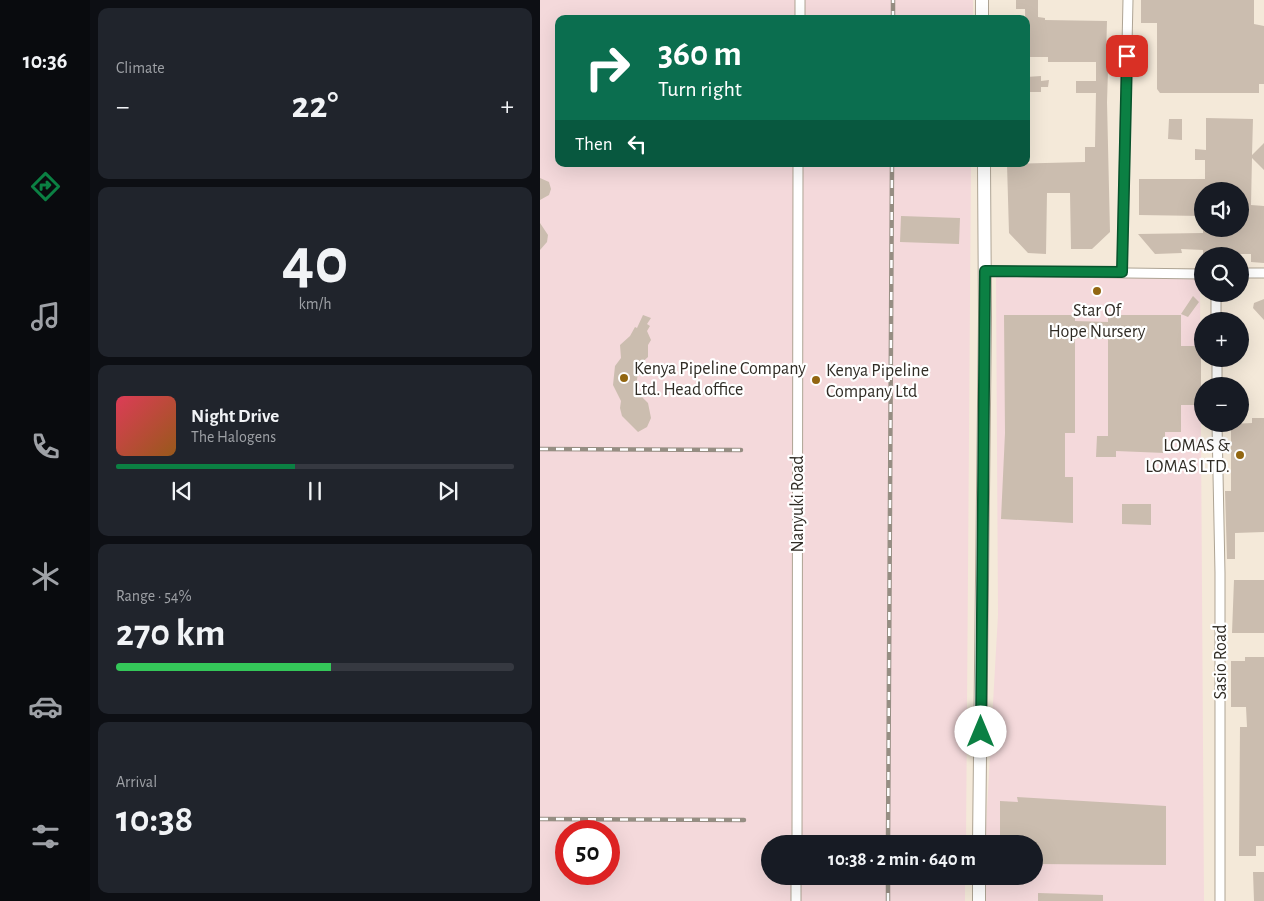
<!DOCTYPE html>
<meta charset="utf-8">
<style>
body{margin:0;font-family:"Alegreya Sans",sans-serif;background:#20242c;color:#f1f3f6;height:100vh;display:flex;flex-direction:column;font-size:19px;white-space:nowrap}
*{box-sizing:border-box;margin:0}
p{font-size:16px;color:#9ea1a6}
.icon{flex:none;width:28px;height:28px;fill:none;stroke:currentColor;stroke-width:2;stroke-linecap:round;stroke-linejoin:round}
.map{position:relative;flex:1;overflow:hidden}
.sheet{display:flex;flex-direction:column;gap:8px;padding:8px;background:#0d0f14;width:450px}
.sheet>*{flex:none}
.top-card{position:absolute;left:15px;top:15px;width:475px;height:152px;border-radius:10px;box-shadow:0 5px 20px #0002;background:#0b6e4f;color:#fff;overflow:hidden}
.fabs{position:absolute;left:654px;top:182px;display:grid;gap:10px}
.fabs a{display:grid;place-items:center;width:55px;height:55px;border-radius:50%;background:#171b24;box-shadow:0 5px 20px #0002;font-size:25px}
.speed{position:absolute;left:15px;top:820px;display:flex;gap:10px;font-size:25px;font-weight:700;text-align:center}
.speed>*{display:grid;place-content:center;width:65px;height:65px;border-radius:50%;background:#171b24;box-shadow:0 5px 20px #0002;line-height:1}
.speed .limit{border:8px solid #d22;background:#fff;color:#111}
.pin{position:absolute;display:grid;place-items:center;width:42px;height:42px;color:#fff;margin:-21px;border-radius:10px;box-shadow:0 2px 8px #0006}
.me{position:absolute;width:55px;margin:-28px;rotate:0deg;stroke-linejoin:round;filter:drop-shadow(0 0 4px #0008)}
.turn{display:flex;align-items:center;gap:18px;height:105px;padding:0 20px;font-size:22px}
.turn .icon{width:65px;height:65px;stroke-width:2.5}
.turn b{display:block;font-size:35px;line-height:42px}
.then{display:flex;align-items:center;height:48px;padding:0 20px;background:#0003;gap:10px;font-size:19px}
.big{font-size:38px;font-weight:600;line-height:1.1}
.sheet .card{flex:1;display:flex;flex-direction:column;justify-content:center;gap:8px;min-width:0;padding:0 18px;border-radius:10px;background:#20242c}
.sheet .dial{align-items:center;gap:0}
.dial b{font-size:65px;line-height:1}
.song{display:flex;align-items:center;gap:15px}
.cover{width:60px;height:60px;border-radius:8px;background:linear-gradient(135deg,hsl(350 70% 55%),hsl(30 70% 35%))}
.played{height:5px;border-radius:2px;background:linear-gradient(90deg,#0b8043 45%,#363941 45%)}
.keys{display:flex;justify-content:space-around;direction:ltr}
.heat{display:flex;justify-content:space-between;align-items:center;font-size:28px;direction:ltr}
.charge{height:8px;border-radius:4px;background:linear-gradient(90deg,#34c759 54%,#363941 0)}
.trip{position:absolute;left:221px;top:835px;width:282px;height:50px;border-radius:25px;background:#171b24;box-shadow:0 5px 20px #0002;font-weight:600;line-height:50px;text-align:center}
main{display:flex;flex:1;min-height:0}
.tabs{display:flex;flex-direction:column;width:90px;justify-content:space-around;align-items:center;background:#090b0e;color:#9ea1a6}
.tabs .icon{width:35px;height:35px}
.tabs .active{color:#0b8043}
.tabs b{font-size:22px;color:#f1f3f6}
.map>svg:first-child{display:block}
</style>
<main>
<nav class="tabs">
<b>10:36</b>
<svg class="icon active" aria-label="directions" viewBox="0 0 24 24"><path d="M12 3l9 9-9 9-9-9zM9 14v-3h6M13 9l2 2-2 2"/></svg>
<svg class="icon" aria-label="music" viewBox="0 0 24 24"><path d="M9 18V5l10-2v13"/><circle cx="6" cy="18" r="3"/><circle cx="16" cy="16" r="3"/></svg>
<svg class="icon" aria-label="phone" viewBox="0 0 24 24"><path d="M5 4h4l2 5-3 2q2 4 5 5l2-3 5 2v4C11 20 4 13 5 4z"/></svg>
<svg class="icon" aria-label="climate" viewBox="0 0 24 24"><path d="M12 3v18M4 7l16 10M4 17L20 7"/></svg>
<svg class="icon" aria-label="car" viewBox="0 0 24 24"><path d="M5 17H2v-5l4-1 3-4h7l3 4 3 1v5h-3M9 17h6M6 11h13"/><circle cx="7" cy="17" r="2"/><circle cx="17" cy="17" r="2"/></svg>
<svg class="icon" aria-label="filters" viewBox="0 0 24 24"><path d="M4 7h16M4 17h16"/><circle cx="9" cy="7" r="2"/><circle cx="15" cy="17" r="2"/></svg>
</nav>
<section class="sheet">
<div class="card"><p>Climate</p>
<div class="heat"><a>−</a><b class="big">22°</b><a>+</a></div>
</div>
<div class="card dial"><b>40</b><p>km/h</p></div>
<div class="card">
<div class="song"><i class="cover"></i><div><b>Night Drive</b><p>The Halogens</p></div></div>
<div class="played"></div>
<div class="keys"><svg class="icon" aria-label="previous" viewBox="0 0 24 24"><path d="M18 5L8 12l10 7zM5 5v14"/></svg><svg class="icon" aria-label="pause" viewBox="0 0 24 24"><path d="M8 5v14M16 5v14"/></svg><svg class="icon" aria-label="next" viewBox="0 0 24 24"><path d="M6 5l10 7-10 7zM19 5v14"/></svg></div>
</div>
<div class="card"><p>Range · 54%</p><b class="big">270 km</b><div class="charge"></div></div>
<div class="card"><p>Arrival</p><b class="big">10:38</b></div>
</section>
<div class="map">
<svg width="724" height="901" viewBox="0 0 724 901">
<rect width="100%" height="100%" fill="#f4e9d9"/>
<path fill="#f4d9db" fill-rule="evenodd" d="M0,0H433V19H19V164H431L426,844H230V876H425V901H0ZM26,831H69V874H26Z
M456,276L660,277L664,901H444V876H495V844H445L458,615Z"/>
<path fill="#cbbdaf" d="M476,0H498V17L505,18V20L567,21L566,59H571V70H568L567,102L570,232L552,249H531L530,193H507L506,254L488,253L469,233L467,164L545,162V147H555L556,93H536V81H556V62H508V57H486L485,9H476Z
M601,0H714V24L724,26V84H719V93H620L617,89V23H601Z
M501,76V81L509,80L508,87H501V92H486V77Z
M666,118L713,119L712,155L724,143V170L712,158L711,205L724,206V263L711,262V254H663V250L641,249L642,253L615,254L598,234L663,233V229H700V191H662V216L599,215V179H665V160H655V149L666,150Z
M629,119H642V140L628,139Z
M0,178L9,182L11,189L9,195L0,200Z
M361,216L420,218L419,244L360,242Z
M0,223L8,235L7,242L0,250Z
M653,296L659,302L648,317L641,314Z
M724,299V320L713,308L714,303Z
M103,315L111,318L107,324L110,326L107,331L111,340L108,345V357L99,365L96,387L98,393L108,403L111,418L107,427L98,432L82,416L80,408L81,401L73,385L75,366L81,358L80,345L90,336L95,327L97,328Z
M464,315H535V321L568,322V315H641V346H661V405H641V432H625V453L576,451V457H556L557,436H568V339L535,338V433H525V477H533V523L461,519L465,433Z
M712,418H724V532L695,533V559H687L685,491H691V424L712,423Z
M582,504H611V525L582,524Z
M694,580H724V633H692Z
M705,657H724V846H716V856H699L700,727H707L706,707H691V661H705Z
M477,797L626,806V865L495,864V844H460V801L478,802Z
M713,872H724V901H714Z
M498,893L563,895V901H498Z"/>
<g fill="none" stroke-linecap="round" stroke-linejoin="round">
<g stroke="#aea494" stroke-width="11">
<path id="minor" d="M260,19V0
M445,271L662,274
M582,272L588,0
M700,273H724
M676,294V321
M677,359V386
M677,424L680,573V901
M257,844L258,164
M256,901V876"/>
</g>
<g stroke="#aea494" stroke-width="14">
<path id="secondary" d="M442,0V19
M439,844L445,317L444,164
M439,901V876"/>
</g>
<use href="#minor" stroke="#fff" stroke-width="9"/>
<use href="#secondary" stroke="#fff" stroke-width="12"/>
<g stroke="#968e83" stroke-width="4.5">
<path id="rail" d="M353,19V0
M0,449L201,450
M0,819L204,820
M348,844L352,164
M348,901V876"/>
</g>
<use href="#rail" stroke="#fff" stroke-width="2.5" stroke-dasharray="8" stroke-linecap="butt"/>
</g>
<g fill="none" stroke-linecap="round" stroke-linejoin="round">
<g stroke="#07532c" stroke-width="12">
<path id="route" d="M441,732L445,271L582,272L587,56"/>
</g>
<use href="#route" stroke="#0b8043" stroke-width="9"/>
</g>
<g fill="#926611" stroke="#fff" stroke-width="2">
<circle cx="557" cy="291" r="5"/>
<circle cx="84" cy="378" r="5"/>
<circle cx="276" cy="380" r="5"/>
<circle cx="700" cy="455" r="5"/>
</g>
<g text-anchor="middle" stroke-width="4.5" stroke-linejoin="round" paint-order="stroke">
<g font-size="18" fill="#302c25" stroke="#fff" text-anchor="start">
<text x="557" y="316" text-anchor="middle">Star Of<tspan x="557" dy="21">Hope Nursery</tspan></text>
<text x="94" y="374">Kenya Pipeline Company<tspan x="94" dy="21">Ltd. Head office</tspan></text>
<text x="286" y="376">Kenya Pipeline<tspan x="286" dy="21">Company Ltd</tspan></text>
<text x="690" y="451" text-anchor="end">LOMAS &amp;<tspan x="690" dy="21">LOMAS LTD.</tspan></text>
</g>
<g font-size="18" fill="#302c25" stroke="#fff">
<text transform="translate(257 504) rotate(-90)" y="6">Nanyuki Road</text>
<text transform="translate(680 662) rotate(-90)" y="6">Sasio Road</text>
</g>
</g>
</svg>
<div class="fabs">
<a><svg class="icon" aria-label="sound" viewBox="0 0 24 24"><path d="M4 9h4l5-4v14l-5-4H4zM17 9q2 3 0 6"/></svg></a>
<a><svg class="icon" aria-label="search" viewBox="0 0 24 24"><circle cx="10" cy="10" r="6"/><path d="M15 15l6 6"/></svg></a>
<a>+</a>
<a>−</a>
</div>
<div class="speed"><div class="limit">50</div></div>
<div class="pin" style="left:587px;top:56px;background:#d93025"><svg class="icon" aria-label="arrive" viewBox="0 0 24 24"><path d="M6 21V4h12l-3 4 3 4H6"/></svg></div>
<svg class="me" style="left:441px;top:732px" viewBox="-20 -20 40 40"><circle r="19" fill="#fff"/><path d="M0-13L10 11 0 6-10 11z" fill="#0b8043"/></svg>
<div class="trip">10:38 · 2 min · 640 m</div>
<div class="top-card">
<div class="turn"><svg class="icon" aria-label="right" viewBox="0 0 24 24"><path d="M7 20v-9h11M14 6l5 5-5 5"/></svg><div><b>360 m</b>Turn right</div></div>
<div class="then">Then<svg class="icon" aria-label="left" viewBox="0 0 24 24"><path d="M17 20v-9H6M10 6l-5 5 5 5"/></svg></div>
</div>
</div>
</main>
